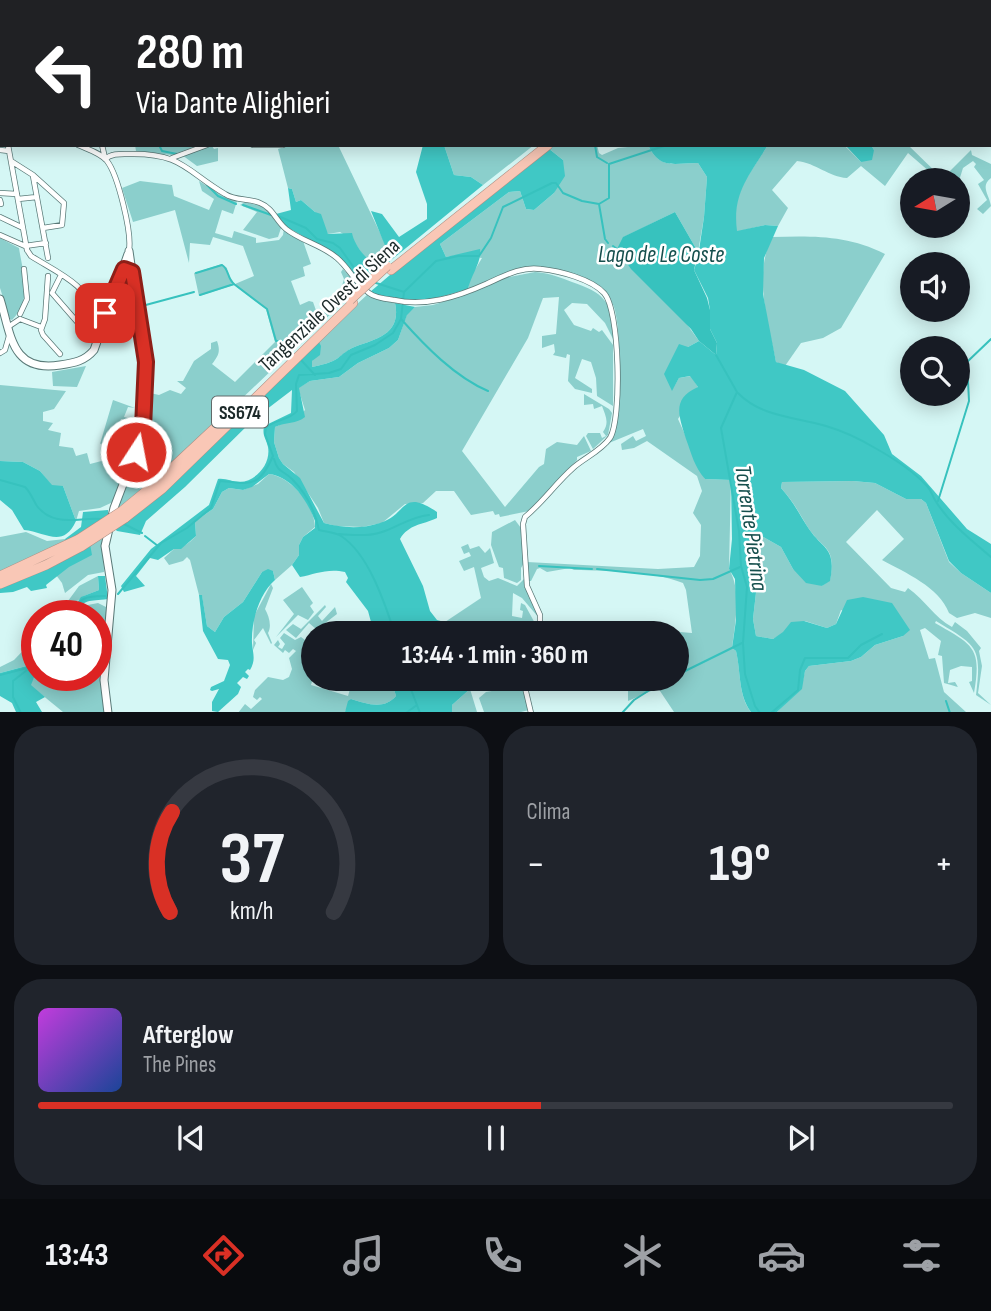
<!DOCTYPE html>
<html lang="it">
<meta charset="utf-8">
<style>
body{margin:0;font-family:"Sofia Sans Condensed",sans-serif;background:#20242c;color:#f1f3f6;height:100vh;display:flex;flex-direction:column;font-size:26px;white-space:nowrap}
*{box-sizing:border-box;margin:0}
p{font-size:23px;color:#9ea1a6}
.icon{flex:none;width:38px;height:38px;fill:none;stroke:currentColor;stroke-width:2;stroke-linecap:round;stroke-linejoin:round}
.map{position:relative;height:712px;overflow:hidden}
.side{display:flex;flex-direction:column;gap:14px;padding:14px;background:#0d0f14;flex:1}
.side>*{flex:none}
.top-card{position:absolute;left:0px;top:0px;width:992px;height:147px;box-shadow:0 4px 18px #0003;background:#202124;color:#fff;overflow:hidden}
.needle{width:46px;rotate:259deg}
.buttons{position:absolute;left:900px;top:168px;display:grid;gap:14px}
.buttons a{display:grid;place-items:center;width:70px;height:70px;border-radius:50%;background:#171b24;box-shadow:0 4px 18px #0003;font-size:35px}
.speed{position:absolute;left:21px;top:600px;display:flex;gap:14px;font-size:35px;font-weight:700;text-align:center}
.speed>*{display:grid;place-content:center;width:91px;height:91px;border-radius:50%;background:#171b24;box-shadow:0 4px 18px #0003;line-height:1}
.speed .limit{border:10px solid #d22;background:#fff;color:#111}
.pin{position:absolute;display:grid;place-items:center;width:60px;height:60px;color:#fff;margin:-30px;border-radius:14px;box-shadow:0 4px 10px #0006}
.me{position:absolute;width:77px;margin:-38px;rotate:11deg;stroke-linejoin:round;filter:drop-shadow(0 0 5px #0008)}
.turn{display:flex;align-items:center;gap:24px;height:147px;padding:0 21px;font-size:32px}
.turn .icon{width:91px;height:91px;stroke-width:2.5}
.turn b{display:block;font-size:49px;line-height:60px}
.big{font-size:52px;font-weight:700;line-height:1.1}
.side .card{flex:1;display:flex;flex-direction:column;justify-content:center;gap:10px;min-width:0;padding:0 24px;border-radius:28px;background:#20242c}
.side .dial{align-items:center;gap:0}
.dial svg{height:182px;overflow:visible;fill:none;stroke:#363941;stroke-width:7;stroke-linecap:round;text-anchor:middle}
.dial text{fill:#f1f3f6;stroke:none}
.song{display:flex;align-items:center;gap:21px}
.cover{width:84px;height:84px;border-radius:10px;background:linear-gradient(135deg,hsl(290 70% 55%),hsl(220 70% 35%))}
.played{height:7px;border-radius:4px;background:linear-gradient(90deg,#d93025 55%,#363941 55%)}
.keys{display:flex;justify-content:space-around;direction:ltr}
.heat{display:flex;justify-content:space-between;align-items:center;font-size:38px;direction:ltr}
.side .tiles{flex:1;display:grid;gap:14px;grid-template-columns:1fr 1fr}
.card:last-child{grid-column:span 2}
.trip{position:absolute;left:301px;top:621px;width:388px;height:70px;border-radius:35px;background:#171b24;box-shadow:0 4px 18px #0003;font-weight:700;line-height:70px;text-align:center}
.dock{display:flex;height:112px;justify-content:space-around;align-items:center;background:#090b0e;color:#9ea1a6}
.dock .icon{width:49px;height:49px}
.dock .active{color:#d93025}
.dock b{font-size:32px;color:#f1f3f6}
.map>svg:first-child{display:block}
</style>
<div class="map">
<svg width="991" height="713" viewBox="0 0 991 713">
<rect width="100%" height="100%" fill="#d5f7f5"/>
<path fill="#8bcfcc" d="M135,145H199L172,155L136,151Z
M290,145H338L383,239L388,253L376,265L367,261L353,240L340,232L328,234L315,212L301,200L296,202L292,189L288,188L278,149Z
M444,145H534L483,185L471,177L454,175Z
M552,145H597L599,153L602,155L618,148L648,145C660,170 674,163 698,163L707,177L704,217L698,252L675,212L624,237L699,341L688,347L672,390L679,378L691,376L698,387L678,419L705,479L731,480L729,569C742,591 735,623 732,648L736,651C741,671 738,696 751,712H674L658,688L628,701V679H677V634L584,633L585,631L631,628L692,633L686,590L683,583C649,570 610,571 574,570L570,568L547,572L540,568L537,569L531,581H528L527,562L658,569L694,567L700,556L701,525L693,513L702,491L697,476L647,441L634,448L622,450L621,444L633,436L636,441L646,436L643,429L609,443C622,422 622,331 614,307C611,299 607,294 602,289L552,269L511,271L468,289L470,278L482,258L459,255L446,257L440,244L509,192L520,191L526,209L534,210L554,193L563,160L548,148Z
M768,145H844L861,162L874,150L871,145H908L944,180L938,179L908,153L885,186L861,166L847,178C829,177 816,163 797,161L772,190L788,208L778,226L765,225L736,232C732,191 748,177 768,145Z
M212,146L214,149L218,148V161L197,166L182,155Z
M971,150L972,155L991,164V178C980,186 989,194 991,206L983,214L977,209L987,200L978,184L984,180L974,167L976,164L973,161L963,168L957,187V180H946L941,173L945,176Z
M140,181L172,185L174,196L209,210L214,199L202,191L199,181L226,198L237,201L233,214L222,210L215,233L232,238L234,231L256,238V243L279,240L283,235L284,228L303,241L311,264L303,267L305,276L291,281L300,305L309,301L313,302L318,316C334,308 339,296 344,279L341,272L343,269L359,287L170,467L115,513L142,443L146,392L159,395L170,390L181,394L186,388L177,381H183L194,361L211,349V343L217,341C221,352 218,356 212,364L235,382L275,342L266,309L234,285L199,296L194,273L222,264L227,268L228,276L235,284L254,276L243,246L213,237L210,245L190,243L189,263L175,210L133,222L122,188Z
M245,202L264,207L281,228L278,237L269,239L243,230L257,212L240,205Z
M772,237C814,236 847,235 885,254L841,328L823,338L801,343L785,366L776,362C768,322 753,275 772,237Z
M0,238L19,248C23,275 33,298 12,320L10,319L0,288Z
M535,272C548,273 560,277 572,282C605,293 614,303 613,339L605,323L587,304L572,303L564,310L574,325L591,331L593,328L599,332L602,330L613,345V406L597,396L596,378L591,362L582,359L575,378L592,389V393L575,389L568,381L570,355L567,354L566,358L553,355L555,352L554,344L542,348V336L556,334L559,297L543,298L528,338L462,451L505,507L539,467L544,464L546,449L557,442L577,445L584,436L591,451L577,457V460L529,511L500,517L499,514L495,515L493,511L471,515L454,491H436L423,503L405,504L382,523L362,527L336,526L324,523L318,508L294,472L283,464L279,458L274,442L275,427L286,422H293L305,410L298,388L310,381L339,377L358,363L389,348L398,340L407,314L415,307L433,305L471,293L504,278Z
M129,279L135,327L106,329L120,292Z
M368,294L395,303C402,336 374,339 352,348C346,351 343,355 338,358C331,363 321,365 312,367L311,365L318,340Z
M86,366L77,387L53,386L52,372Z
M0,385L66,391L54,409L43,412V421L53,423L48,430L61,433L59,446L73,448L76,456L87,453L90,464L117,457L113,446L125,442L139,428L135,444L113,502L100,508L79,511L76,521L63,486H52L40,471L23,462L0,461Z
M584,394L609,409L612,413L608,435L593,449L586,436L588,433H600L602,438L606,436L603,432C610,422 605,415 602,406L594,409L593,404L584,405Z
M113,400L135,408L128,407L124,417L131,419L128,421L121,419L116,434L121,435L125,428L128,429L124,436L100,444Z
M269,474C291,477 314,504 315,527L303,537L299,545V555L292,565L275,580L273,571L262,572L243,602L224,617L215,632L207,626L202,596L199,595L190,560L187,557L183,561L169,565L164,558L174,549C184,547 188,544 196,536L195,521L213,509L222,492L229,488L243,490L258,484Z
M853,481L875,483L906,499H921L926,503L949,562L961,573L991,593V618L975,613L957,618L949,613C939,587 906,573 882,560L904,539L877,510L846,542L891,588L905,592L908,588C925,600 934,617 952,627L955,622L967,631L981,648L979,651L982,666L978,693L991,705L976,695C982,646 977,646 936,621L935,623C973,645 982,647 974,693L969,682L972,681V667L961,666L950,670L948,683L955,682L958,687L944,683L942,656L938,655L941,641L925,628L920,630L929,659L935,658L944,692L966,712H777L801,689L805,671L809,666L851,661L861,657L875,645L903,636L841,610L836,624L827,628L805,621L773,639L756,636L753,619L759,566L757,539L760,535L781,547L793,569L822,586L830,580C837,545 822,550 807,526C798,511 793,501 781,488L782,482Z
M515,520L521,528L524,563L521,568V580L517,583L504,578L503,568L499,567L491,545L492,532Z
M26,532L47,541L65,539L66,544L0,572V537Z
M103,537L104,572L88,575L65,593L62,583L56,575C73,564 85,547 103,537Z
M468,544L470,549L479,546L485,553L490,548L494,563L481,568L484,577L489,581L498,578L517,586L524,579L525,586L539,618L522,598L513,593L512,616L522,618L523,611L520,610L521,603L525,605L537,627L534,633H507L502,622L501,625L483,633H452L445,622L481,598L474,567L464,571L459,561L471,556L469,552L464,554L461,547Z
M98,576L99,590L84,596L73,604L68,616H57L79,586Z
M271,584L273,588L265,609C269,616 272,626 268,633L272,643L271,644L263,628L254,640L256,643L253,650L254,616Z
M302,587L313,603L310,606L314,612L308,620L298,615L276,637L294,614L283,600Z
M98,603L108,608L106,622L96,625V616H76L83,606Z
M325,605L326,607L318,616L322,621L335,607L337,614L324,624L329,633L313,634V678L311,685L348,696L353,679H391L396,696C384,710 367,704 351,699L345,712L238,713L245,704L251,709L262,699L260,697L257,700L253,697L255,690L268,677L283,680L289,677L292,669L289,658L296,651L293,649L289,653L285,650L283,653L274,645L278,640L280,644L278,647L282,649L285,644L280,638L284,633L295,640L301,637L305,640L309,635L311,636L316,629L309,623L296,638L286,630L293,624L301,629Z
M100,627L105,629L106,712H63L30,685L37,671L34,669L37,655V676H96V629Z
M37,636V643L32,648L30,665L0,673V667L14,660Z
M522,679L529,710L521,712H484L479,698L486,692L509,688L514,681Z
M470,689L477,712H452V705Z"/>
<path fill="#40c8c5" d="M423,145H444L454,175L471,177L483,185L362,284L338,256L287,227L276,214L291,210L288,188L292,189L296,202L301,200L315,212L321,214L328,234L352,233C354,244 365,259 376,265L388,253L371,211L382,214L399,237L427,219V204L416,172Z
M648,145H768C749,176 732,193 737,231L765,225L778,226L764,258L763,294L776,362L804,370L845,391L884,435L892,454L921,476L967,529L991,544V593L961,573L949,561L926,503L921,499H906L875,483L853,481L782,482L781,488C793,501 798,512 807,526C822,550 837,546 830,581L822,586L806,583L793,569L781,547L760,535L757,539L759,566L753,619L756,636L773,639L783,632L791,622L804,621L827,628L836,624L847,600L863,597L892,603L910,630L903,636L875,645L861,657L851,661L809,666L805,671L802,689L777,712H751C738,695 741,672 736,651L732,648L736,620L735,579L729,569L732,539L731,480L705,479C694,466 692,455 686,439C679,416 671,399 698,387L690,376L679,378L672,391L664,374L679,344L688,347L699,341L716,355L717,343L710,329V310L708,298L694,270L698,257L704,217L707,177L698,163C673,163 660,170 648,145Z
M845,145H871L874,150L872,160L861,162Z
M548,148L563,160L565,176L554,193L534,210L526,209L520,191L509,192L440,244L446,257L480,249C482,262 471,275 468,289C432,300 406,307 370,292L443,230Z
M395,303L415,307L407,315L398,340L389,348L358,363L339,377L310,381L299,388L305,417C297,424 285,422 275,427L274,442L279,458L283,464L300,478L324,523C342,528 362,529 380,523C408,514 401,488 437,512V518C422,525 409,524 400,539L423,586L430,611L437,620L448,623L452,633H374L368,611L346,582L348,578L345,572C328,568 315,574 300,577L292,565L299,555V545L303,537L315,528V521C307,500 292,477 269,474L252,487L243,490L229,488L222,492L213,509L195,521L196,536L181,549H174L158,560L150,558L136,576L145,586L124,592L121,586L151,549L209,505L218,479C226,478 232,482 240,482C257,481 271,463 268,447C266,438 262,436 264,426L291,413L292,390L254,419L185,487L146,521L140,535L117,531L115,529L318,340L321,346L320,355L312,361V367C321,365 331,363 338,358C343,354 346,351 352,348C374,339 402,336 395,303Z
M0,461L23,462L40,471L52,485L63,486L76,521C63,549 46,532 24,530L12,510L0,500Z
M108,510V517L66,544L65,539L81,527L83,512Z
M90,544L92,555L69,567L46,585L47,588L31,591L27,587L13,592L0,593V587Z
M268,569L273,571L275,580C259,594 251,622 252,643C253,654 256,660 250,670L248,669L245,672L249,676L247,679L243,677L237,683L241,687L238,694L218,712L212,711V702L219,689L212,691L210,690L211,687L224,681L230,665L228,660L218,659L203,631L199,595H202L207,626L215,632L224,617L243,602L262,572Z
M98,576H105L108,599C88,602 86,597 72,616H68L81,597L99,590Z
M37,643L34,669L37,670L31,685L45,697L36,702L42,712H16L12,703L0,696V673L30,665L32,648Z
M391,679H469L470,689L452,705V712H345L348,701L351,699C367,704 384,710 396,696Z"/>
<path fill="#37c2be" d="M675,212L698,252L694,270L707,298L710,310V329L717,343L716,355L699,341L691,329L631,269L617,249L623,237Z"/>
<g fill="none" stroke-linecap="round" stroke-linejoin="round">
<path stroke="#37c2be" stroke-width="2" d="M138,0V2
M436,0V2
M693,0V2
M961,0L962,2
M198,2V0
M234,2L235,0
M814,2L815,0
M990,30L991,31
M159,145L162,151L177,154
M186,145V146
M595,145L597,157L607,163
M207,185L218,196L236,204
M599,204L605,239L608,243
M243,205L271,215
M278,216L306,228L317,239L333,243L340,248L357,272L368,279
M613,246L617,249
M196,273L222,265C229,269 227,278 234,284
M373,282L404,292
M200,295L234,284L267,309L276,341H284L292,349
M142,306L194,292
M401,319C425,346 455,377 488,391
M716,355L737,392L721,428L739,531L741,566L747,587L743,643L745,674L755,706L760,713
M301,360L315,375
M738,393C761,417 796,417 826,426C843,431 860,439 875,448C893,458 913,471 927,486C931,490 932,495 935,500C948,522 971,540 991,557
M274,459C278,473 283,470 292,479C306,493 315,511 319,530C326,532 334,532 341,536C369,554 385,604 395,634
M0,480L25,487C31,493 33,500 37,506C54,528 79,517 101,519
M938,501L969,401L967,362L991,339
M124,524L142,533
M339,534C355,535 370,537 385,531C401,525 411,517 429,515
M145,536L158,546
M539,566L592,569
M597,569L700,580L713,579L740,567
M118,594L161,543L187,528L211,508L220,481C249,483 258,490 273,456L265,434L266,428C274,419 289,421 297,411L296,384L299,375L329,373L341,369L351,355L375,345L393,333L401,319L404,292L436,261L458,256H479L491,238L503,207L552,183H556L563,193L582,201L599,204L609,198V164L667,145
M70,616C81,597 84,596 105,596
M0,675L31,667L32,652L37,647
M677,675L742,643
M407,679L420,713
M946,701L950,713
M21,713L13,697V681L27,670
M406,713L417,705
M622,713L634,700L667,679
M771,713L798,690L800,670L805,658H848L861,645L882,634"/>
<g stroke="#5a7a78" stroke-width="6">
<path id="street" d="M64,2V0
M390,2V0
M0,109L2,110
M8,145L27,250
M78,145C87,149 101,153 107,161C118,175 132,233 129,250
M102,145L105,158
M253,145H283
M0,150L9,151
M172,158L207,145
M105,159C112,153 121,154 130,154C182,153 186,171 225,194C235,201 249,198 260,203C273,208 276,221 286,229C301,241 322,245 337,258C349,268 356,284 369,293C375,298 386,299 394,300C425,307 457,297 486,284C504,276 521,266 541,269C560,271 591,279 604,293C620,310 622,419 610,438C601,451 584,458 573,468C556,483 543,502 525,517L523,524L527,586L540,615V622L536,634
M11,161L33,175L64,203L62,225L43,228
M33,176L48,258
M0,193L17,194
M18,199L37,197
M0,200L1,204
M0,217L21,227
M0,235L25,246L46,243
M27,250L31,256C56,272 90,285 95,317
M61,275L52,293L79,324
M48,276L45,319L41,330L43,335L60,354
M20,314L27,299L24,269
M8,327L20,319L41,327
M0,353L5,350L9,336
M523,679L531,713"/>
</g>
<g stroke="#5a7a78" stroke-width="9">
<path id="secondary" d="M0,299C11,334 11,373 60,365C74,363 85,361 94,350L128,254
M97,337L95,317L105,313
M108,713L104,680L112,590L105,546L114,508L141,437L146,370L129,251"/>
</g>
<g stroke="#ac9085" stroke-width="10">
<path id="highway" d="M722,2L724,0
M731,2L733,0
M391,270L548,145
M122,511L157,482L232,412
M125,518L162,489L353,303
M0,576L79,539
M0,584L46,565L82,546"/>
</g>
<use href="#street" stroke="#fff" stroke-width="4.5"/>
<use href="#secondary" stroke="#fff" stroke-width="7"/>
<use href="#highway" stroke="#f9c7b6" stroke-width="9"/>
<g stroke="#ac9085" stroke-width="10" stroke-linecap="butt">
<path id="highway-bridge" d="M350,300L387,266
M79,539L122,511
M82,546L125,518"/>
</g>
<use href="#highway-bridge" stroke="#f9c7b6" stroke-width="9"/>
</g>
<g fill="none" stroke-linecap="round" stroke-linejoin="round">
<g stroke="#8d1f18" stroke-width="18">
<path id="route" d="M105,313L124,269L132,272L146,362L143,427L136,452"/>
</g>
<use href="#route" stroke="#d93025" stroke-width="12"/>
</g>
<g text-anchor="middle" stroke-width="5" stroke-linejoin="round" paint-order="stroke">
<rect fill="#fff" stroke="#616a6a" stroke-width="2" x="212" y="396.5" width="56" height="31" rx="5"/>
<g font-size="19" font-weight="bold" fill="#1d2a2a">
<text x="240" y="419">SS674</text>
</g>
<g font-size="21" fill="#1d2a2a" stroke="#fff">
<text transform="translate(329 305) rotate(-43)" y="7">Tangenziale Ovest di Siena</text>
</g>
<g font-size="23" font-style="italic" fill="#154f4d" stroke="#fff">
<text x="661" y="262">Lago de Le Coste</text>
<text transform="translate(752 528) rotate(82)" y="8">Torrente Pietrina</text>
</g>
</g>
</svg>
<div class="buttons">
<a><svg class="needle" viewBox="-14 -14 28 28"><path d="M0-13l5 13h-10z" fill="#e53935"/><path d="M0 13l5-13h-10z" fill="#9ea1a6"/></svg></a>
<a><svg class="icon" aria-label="sound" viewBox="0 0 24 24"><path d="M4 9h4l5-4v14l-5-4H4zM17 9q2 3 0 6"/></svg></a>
<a><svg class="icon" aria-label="search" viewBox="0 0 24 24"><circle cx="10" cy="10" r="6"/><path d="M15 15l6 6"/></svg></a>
</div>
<div class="speed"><div class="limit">40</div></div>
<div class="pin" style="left:105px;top:313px;background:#d93025"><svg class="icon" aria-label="arrive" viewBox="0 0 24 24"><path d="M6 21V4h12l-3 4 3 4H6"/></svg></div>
<svg class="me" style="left:136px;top:452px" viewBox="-20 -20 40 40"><circle r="17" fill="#d93025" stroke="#fff" stroke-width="3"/><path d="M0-11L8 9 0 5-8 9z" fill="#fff"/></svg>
<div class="trip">13:44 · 1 min · 360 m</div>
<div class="top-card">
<div class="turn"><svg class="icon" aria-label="left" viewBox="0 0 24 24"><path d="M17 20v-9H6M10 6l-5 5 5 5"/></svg><div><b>280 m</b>Via Dante Alighieri</div></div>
</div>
</div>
<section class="side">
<div class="tiles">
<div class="card dial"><svg viewBox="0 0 100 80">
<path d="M14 69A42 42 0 1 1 86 69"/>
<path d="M14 69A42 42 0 0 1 15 25" stroke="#d93025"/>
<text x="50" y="56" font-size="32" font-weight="700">37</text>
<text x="50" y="72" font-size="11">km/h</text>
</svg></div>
<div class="card"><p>Clima</p>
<div class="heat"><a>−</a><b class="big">19°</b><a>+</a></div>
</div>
<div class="card">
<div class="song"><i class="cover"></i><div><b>Afterglow</b><p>The Pines</p></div></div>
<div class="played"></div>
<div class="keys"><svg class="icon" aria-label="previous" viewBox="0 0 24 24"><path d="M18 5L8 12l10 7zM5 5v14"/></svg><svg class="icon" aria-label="pause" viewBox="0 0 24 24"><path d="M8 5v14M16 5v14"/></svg><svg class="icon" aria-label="next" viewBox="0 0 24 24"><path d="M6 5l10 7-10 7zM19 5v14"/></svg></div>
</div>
</div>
</section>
<nav class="dock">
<b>13:43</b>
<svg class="icon active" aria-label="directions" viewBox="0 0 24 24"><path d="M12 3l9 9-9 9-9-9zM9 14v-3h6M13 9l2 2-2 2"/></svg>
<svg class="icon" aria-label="music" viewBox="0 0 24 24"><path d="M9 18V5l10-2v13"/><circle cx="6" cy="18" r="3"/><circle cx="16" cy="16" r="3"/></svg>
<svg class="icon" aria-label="phone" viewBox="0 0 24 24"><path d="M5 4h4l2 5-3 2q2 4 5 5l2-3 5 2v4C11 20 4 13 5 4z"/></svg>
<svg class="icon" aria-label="climate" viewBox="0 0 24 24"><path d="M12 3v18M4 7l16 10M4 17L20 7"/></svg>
<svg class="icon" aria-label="car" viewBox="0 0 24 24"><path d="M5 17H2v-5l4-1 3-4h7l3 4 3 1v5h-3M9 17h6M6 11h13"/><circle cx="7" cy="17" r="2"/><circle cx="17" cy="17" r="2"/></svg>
<svg class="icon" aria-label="filters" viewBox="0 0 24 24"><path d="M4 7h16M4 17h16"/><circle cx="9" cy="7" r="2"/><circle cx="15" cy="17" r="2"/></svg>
</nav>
